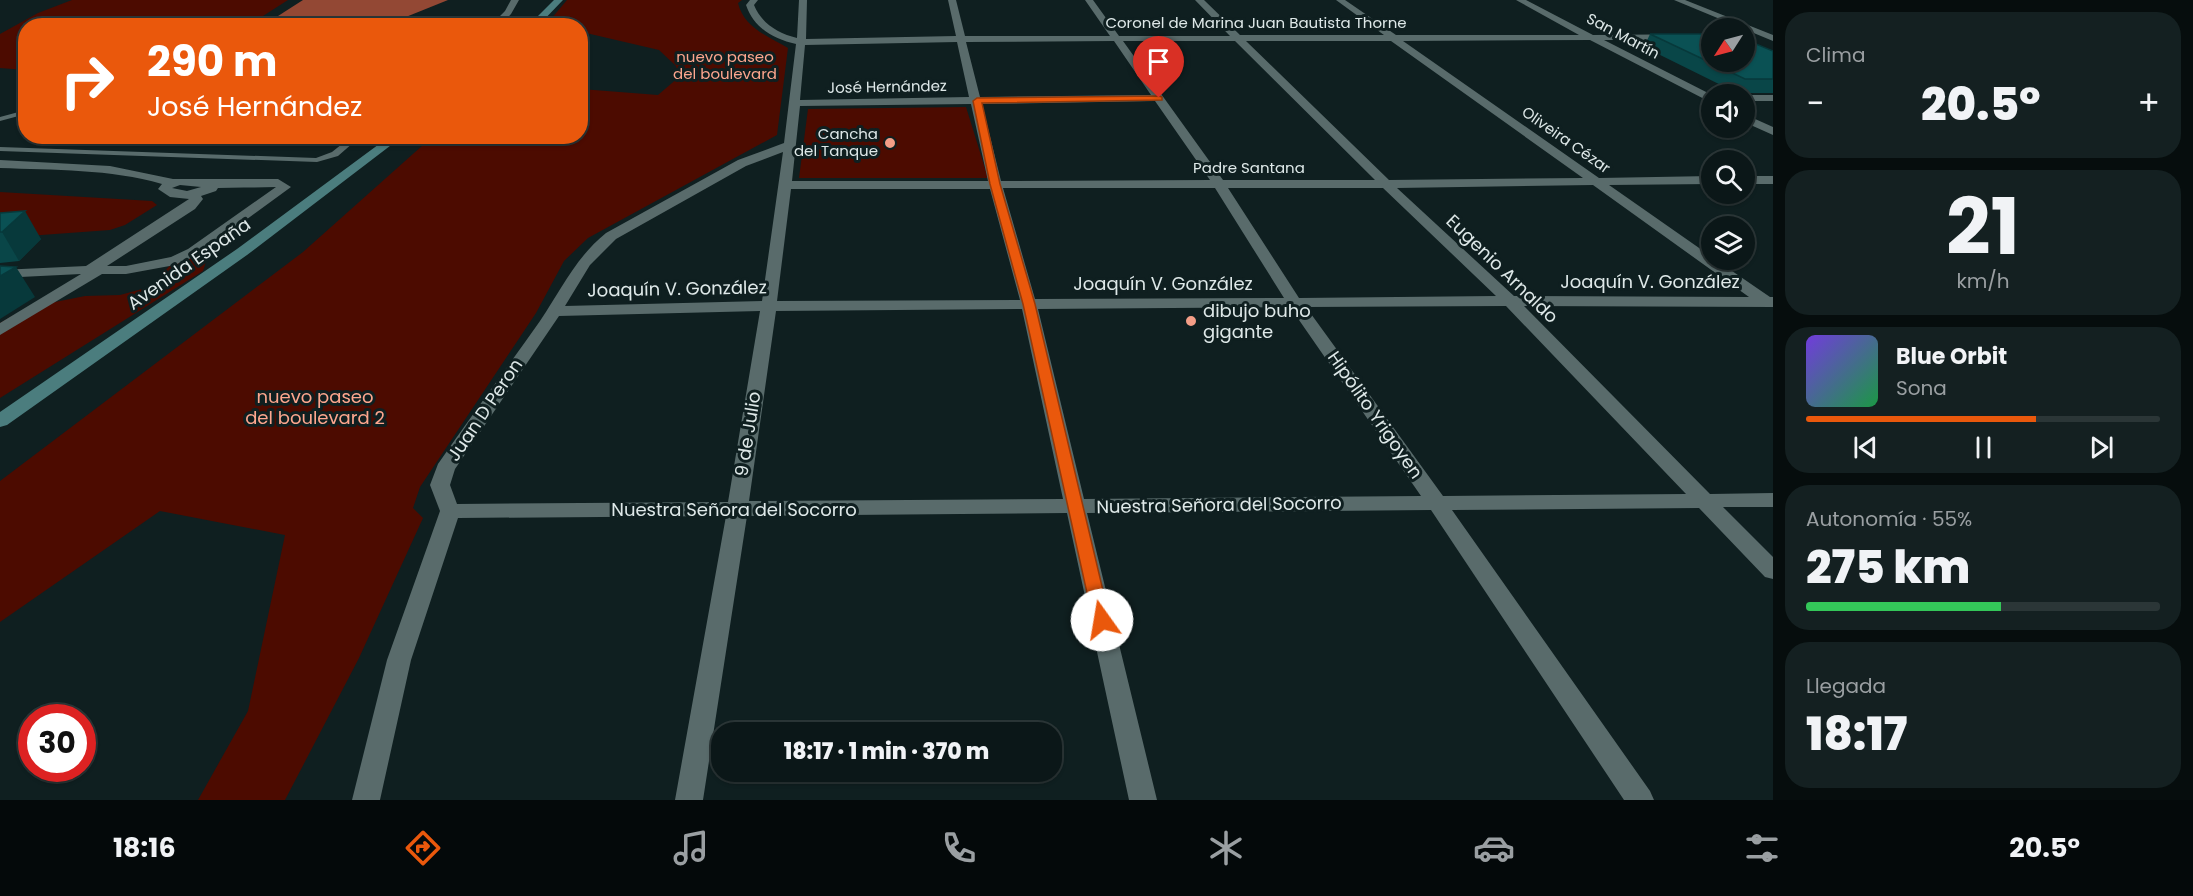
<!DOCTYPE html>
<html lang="es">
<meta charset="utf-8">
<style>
body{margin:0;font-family:Poppins,sans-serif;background:#142021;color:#f1f3f6;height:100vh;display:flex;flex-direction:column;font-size:22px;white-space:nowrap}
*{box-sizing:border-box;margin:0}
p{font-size:20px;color:#9a9fa2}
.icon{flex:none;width:33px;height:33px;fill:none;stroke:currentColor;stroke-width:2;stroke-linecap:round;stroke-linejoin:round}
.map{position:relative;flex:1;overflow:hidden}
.sheet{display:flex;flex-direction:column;gap:12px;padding:12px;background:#060d0d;width:420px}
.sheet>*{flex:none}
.guide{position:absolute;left:18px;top:18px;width:570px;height:126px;border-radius:24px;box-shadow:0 2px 4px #0004,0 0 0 2px #2b3637;background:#ea580c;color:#fff;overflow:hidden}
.needle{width:39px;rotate:234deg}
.buttons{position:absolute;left:1701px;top:18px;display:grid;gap:12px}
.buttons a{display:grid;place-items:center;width:54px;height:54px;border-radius:50%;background:#0b1718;box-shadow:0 2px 4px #0004,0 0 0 2px #2b3637;font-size:30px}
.speed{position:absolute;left:18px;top:704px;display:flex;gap:12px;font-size:30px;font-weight:700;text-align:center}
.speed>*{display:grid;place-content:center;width:78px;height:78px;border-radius:50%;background:#0b1718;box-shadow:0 2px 4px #0004,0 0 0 2px #2b3637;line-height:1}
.speed .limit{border:9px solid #d22;background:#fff;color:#111}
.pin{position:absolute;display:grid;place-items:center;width:51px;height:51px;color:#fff;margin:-62px -26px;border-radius:50% 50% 50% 0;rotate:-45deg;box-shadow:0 0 6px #0007}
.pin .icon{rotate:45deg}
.me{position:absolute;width:66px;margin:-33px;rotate:347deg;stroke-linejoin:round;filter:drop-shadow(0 0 4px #0008)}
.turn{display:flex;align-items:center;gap:21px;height:126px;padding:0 30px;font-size:27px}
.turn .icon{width:78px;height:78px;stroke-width:2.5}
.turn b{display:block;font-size:42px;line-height:51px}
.big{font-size:45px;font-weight:800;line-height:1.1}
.sheet .card{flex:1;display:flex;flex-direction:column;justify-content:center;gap:9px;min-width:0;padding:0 21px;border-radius:24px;background:#142021}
.sheet .dial{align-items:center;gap:0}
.dial b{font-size:78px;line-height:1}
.song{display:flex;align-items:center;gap:18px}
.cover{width:72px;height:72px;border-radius:9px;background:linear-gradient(135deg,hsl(260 70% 55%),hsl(140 70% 35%))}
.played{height:6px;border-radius:3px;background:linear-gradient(90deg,#ea580c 65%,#2b3637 65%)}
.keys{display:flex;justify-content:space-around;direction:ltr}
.heat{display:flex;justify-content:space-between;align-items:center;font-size:33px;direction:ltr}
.charge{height:9px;border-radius:4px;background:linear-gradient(90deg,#34c759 55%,#2b3637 0)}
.trip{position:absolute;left:711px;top:722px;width:351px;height:60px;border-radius:24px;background:#0b1718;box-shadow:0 2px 4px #0004,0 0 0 2px #2b3637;font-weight:800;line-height:60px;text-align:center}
.tab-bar{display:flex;height:96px;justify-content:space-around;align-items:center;background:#04090a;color:#9a9fa2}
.tab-bar .icon{width:42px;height:42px}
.tab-bar .current{color:#ea580c}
.tab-bar b{font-size:27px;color:#f1f3f6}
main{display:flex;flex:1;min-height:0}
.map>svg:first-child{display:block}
</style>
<main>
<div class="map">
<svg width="1773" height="800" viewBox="0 0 1773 800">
<rect width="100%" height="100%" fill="#0f1f20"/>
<path fill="#4c0b00" d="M72,0H288L249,25L26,26L25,70L0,68V34L38,13Z
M567,0H742L738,3C744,28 768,36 788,48L777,135L588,238L564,261L536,313L420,487L413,508L423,518L359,658L285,800H198L248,711L285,535L160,511L0,622V481L303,252L432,137L580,136L581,89L658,95L679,77L676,66L659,50L586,33L581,34L580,26L546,25Z
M966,107L988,178H799L808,109Z
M0,192L152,201L157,205L125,225L110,230L0,238Z
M208,256L203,271L0,398V323L12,316L45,304L85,296L120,295L157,285C168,259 181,259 208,256Z"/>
<path fill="#934834" d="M303,0H448L386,25H264Z"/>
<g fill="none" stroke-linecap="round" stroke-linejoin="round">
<path fill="#596b6b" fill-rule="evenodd" d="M26,110V114L0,121V117Z
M352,136H361L338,156L317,162L0,151V147L316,158L332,152Z"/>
<path fill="#596b6b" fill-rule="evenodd" d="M511,0H519L511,14L500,26H490L505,11Z
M750,0H758L754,5C762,24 778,33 797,38L799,0H807L806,39L956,36L948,0H956L965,36H1110L1085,0H1093L1119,36H1230L1195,0H1204L1240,35H1384L1336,0H1345L1396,35H1579L1516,0H1526L1593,35L1712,34V40H1604L1712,95V103L1590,40L1403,41L1599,178L1712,176V184L1609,185L1712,257V260H1716L1770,297H1773V307L1524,306L1710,494L1773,493V507H1723L1773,557V579L1765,577L1699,508L1452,510L1650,791L1654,800H1624L1431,510L1087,513L1157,800H1129L1067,513L747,516L703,800H675L726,516L458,518L411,660L380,800H352L387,660L440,511L430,485L438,464C471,416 506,369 540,321C561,290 576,257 606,233L738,160L784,143L796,44C773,39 754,28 746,5ZM1114,41L1151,95L980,97L966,42ZM1123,41H1235L1375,180H1223ZM1246,41H1391L1583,178L1389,180ZM957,42L969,97L800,100L805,45ZM1155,101L1210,180L1001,181L982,104ZM971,104L988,181H792L800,106ZM783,152L762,301L565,306L590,265L616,239L746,166ZM1593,185L1749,297L1514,296L1397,188ZM1003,188H1215L1284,298L1035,299ZM1228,188H1383L1496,296L1299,298ZM791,189H990L1020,300L777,301ZM1506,306L1686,494L1443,496L1306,307ZM1290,307L1421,496L1084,499L1038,309ZM1022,309L1063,499L749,501L776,311ZM760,311L728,502L457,504L450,485L455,469L559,316Z
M1674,0H1685L1773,35V41Z
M1744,95H1773V101H1744Z
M1744,114L1773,127V135L1744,122Z
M0,160L110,166L173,179H278L291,187L198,255L175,265L126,274H102L0,335V323L81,274L0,278V270L86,266L189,199L170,197L158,189L162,184C110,169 54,170 0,168ZM180,185L201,187L187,191L172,188ZM276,187L188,249L171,257L126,266H107L195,209L203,199L201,196L216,191L218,188Z
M1744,176H1773V184H1744Z"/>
<path fill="#4b7d7e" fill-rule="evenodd" d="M554,0H563L538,26H528Z
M390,136H403L247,255L7,425L0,427V412L237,249Z"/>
</g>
<path fill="#094648" d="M1650,34L1773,51V93H1737L1644,47Z
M0,213L41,239L19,261L0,263Z"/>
<path fill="#07393b" d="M25,211L41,239L19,261L2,232Z
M16,267L35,297L0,319V276Z"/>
<path fill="#0a5154" stroke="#07393b" stroke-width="1.5" d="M1650,34H1712V62H1744V39L1773,51V79H1745Z
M25,211L2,232H0V213Z
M0,266L16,267L0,276Z"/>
<path fill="#ea580c" stroke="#983908" stroke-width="1.5" d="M1159,96L1162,97V100L982,103L1000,184L1035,304L1110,620L1108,625L1102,627L1095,625L1093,620L1023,304L990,184L973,101L977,98Z"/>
<g fill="#f49e87" stroke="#0f1f20" stroke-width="2">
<circle cx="890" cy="143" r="6"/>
<circle cx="1191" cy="321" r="6"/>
</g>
<g text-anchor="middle" stroke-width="6" stroke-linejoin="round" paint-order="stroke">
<g font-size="15" fill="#dee8e8" stroke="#0f1f20">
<text x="1256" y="28">Coronel de Marina Juan Bautista Thorne</text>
<text transform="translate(1623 36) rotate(28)" y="5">San Martín</text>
<text transform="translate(887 87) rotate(-1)" y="5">José Hernández</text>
<text transform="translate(1566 140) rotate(35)" y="5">Oliveira Cézar</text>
<text x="1249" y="173">Padre Santana</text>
</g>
<g font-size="15" fill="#fda68e" stroke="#0f1f20">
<text x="725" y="62">nuevo paseo<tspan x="725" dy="17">del boulevard</tspan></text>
</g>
<g font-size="15" fill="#dee8e8" stroke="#0f1f20" text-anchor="end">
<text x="878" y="139">Cancha<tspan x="878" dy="17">del Tanque</tspan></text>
</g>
<g font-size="18" fill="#dee8e8" stroke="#0f1f20">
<text transform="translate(189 264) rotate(-35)" y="6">Avenida España</text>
<text transform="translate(1502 269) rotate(44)" y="6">Eugenio Arnaldo</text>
<text x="1650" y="288">Joaquín V. González</text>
<text x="1163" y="290">Joaquín V. González</text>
<text transform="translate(677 289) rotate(-1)" y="6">Joaquín V. González</text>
<text transform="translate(485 410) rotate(-56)" y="6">Juan D Peron</text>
<text transform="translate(1375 415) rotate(55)" y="6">Hipólito Yrigoyen</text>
<text transform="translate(748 434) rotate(-81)" y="6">9 de Julio</text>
<text transform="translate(1219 505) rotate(-1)" y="6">Nuestra Señora del Socorro</text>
<text x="734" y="516">Nuestra Señora del Socorro</text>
</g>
<g font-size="18" fill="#dee8e8" stroke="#0f1f20" text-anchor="start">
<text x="1203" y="317">dibujo buho<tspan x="1203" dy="21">gigante</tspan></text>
</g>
<g font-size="18" fill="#fda68e" stroke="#0f1f20">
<text x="315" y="403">nuevo paseo<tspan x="315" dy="21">del boulevard 2</tspan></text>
</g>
</g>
</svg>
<div class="buttons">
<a><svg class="needle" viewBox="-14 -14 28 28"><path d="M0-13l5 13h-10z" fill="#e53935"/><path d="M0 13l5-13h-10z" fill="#9a9fa2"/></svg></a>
<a><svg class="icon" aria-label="sound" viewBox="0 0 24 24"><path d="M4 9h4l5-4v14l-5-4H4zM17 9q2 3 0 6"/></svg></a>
<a><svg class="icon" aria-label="search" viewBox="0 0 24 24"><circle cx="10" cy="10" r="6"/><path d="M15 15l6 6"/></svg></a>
<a><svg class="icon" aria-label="layers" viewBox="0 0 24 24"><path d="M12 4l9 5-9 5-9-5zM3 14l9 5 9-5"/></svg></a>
</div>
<div class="speed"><div class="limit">30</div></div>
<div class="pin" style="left:1159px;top:98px;background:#d93025"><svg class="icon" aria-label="arrive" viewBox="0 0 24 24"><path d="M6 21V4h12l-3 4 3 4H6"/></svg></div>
<svg class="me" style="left:1102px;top:620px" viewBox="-20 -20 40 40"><circle r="19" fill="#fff"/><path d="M0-13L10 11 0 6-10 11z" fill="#ea580c"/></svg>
<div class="trip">18:17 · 1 min · 370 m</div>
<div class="guide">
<div class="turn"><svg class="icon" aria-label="right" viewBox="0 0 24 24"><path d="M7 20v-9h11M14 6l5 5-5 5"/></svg><div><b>290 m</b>José Hernández</div></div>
</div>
</div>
<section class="sheet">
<div class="card"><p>Clima</p>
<div class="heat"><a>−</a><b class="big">20.5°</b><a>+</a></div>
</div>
<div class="card dial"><b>21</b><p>km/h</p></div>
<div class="card">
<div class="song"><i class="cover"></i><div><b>Blue Orbit</b><p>Sona</p></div></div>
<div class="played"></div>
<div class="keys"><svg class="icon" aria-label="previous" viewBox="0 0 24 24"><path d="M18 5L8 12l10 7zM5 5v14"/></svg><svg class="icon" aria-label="pause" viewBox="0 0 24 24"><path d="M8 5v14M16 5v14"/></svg><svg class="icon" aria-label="next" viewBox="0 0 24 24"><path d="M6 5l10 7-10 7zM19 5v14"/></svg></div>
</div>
<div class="card"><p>Autonomía · 55%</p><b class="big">275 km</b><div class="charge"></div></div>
<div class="card"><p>Llegada</p><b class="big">18:17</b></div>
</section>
</main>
<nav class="tab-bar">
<b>18:16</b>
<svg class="icon current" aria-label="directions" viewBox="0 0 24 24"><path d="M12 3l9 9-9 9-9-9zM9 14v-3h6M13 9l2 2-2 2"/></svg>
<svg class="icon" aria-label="music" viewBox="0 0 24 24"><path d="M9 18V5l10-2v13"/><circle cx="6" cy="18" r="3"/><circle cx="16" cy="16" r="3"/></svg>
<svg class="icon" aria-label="phone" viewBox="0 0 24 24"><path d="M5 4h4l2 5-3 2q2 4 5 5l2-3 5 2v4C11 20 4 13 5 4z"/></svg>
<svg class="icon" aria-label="climate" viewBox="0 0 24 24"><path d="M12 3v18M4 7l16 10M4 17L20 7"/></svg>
<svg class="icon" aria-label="car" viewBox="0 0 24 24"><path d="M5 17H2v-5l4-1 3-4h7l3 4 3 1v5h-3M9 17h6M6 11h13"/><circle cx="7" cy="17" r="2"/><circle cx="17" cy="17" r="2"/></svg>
<svg class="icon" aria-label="filters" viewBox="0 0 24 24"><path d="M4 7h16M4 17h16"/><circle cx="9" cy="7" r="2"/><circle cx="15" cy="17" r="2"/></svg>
<b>20.5°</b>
</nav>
